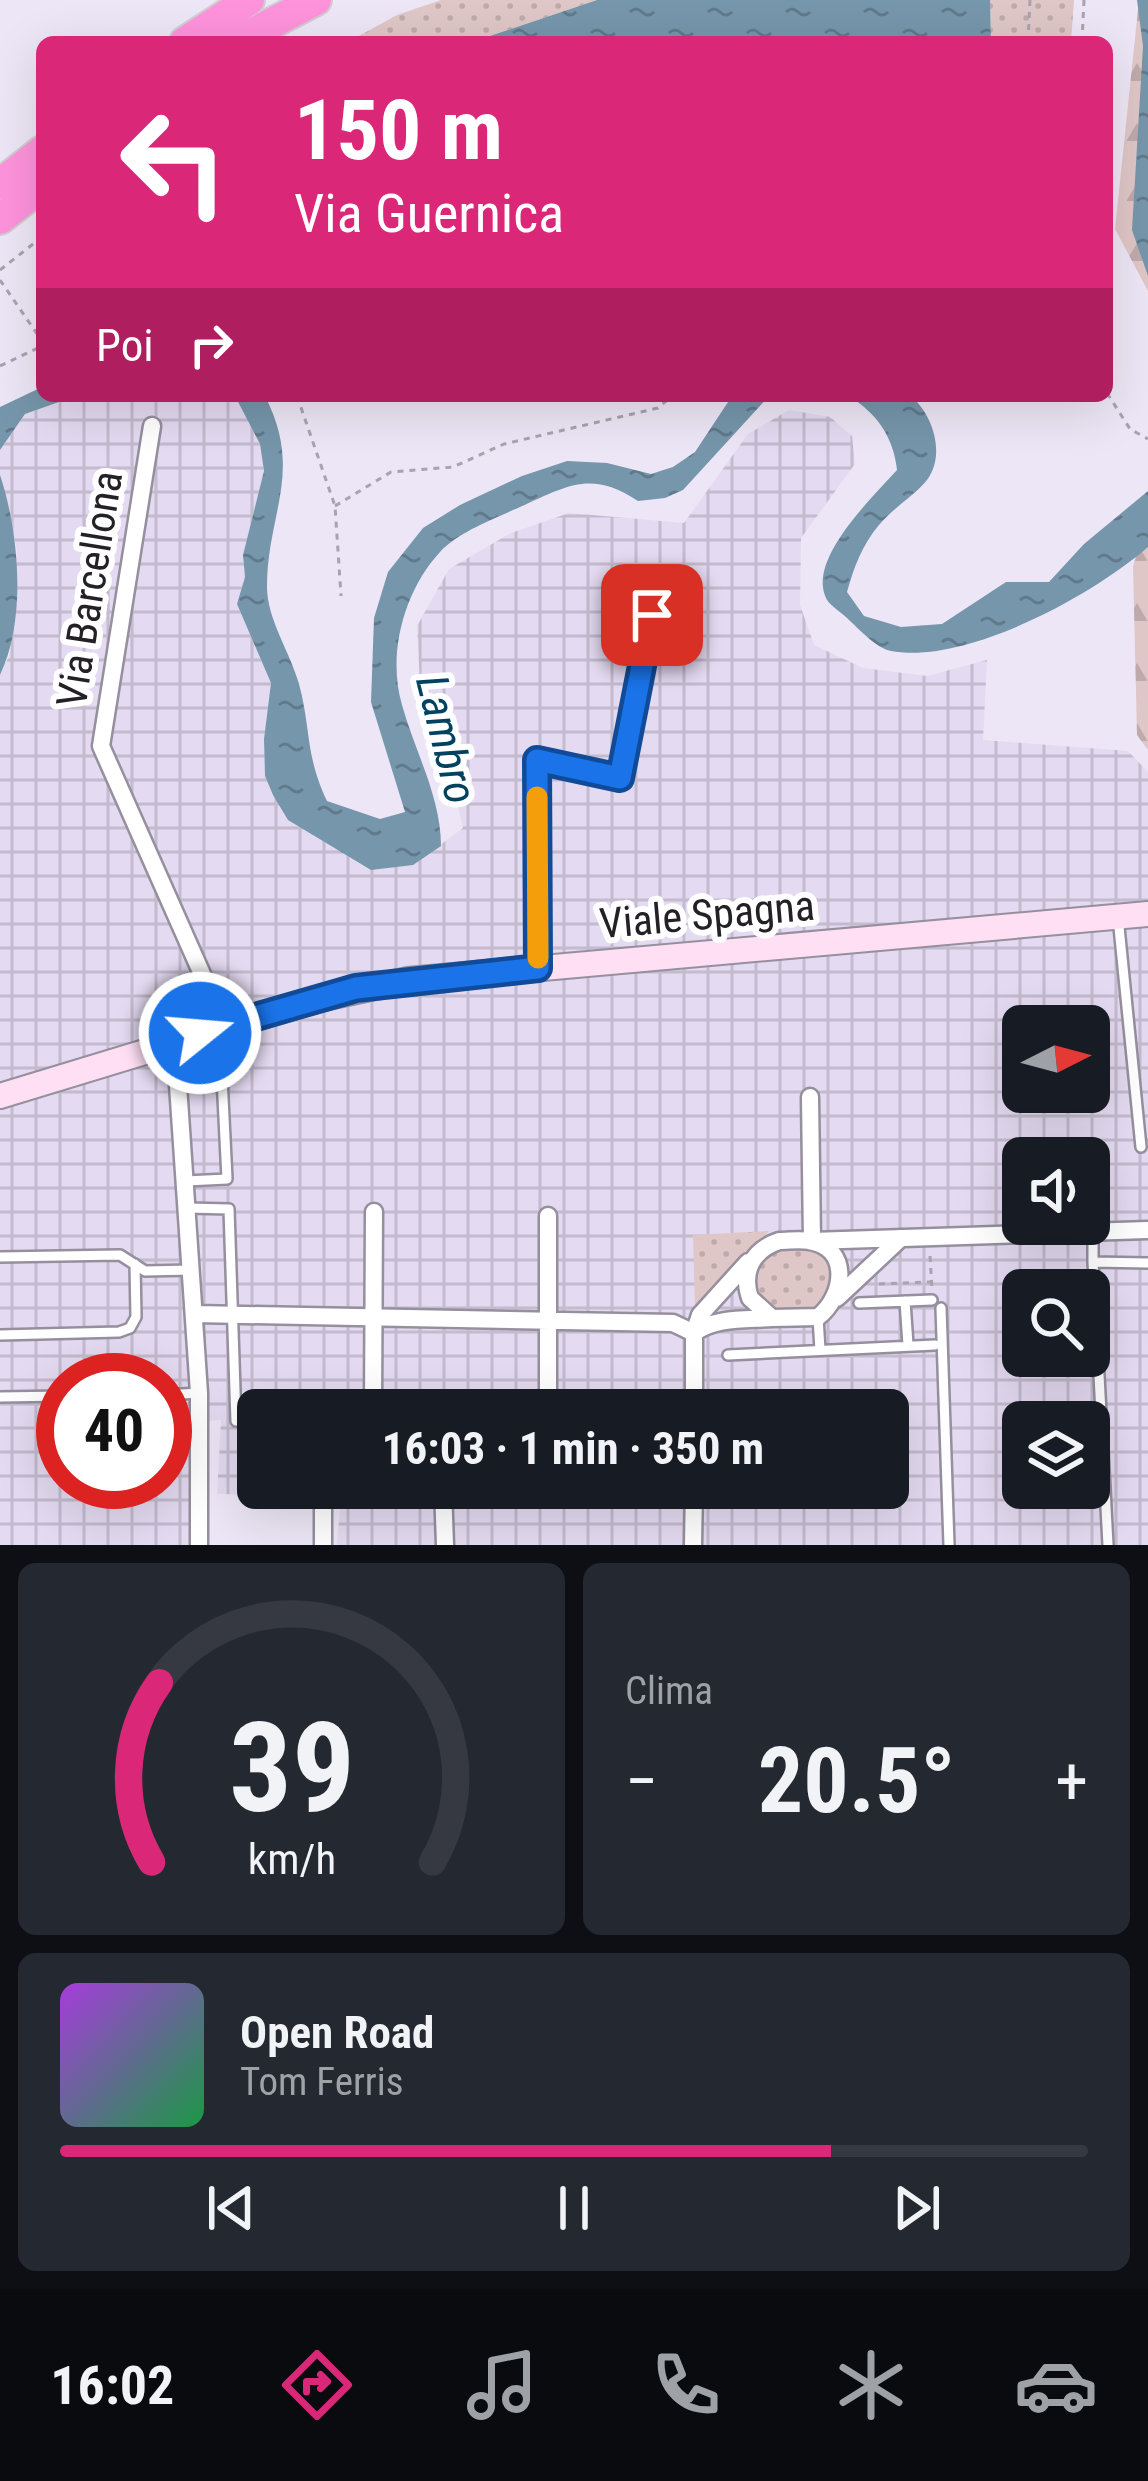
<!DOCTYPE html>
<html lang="it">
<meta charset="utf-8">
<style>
body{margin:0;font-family:"Roboto Condensed",sans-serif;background:#242831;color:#f1f3f6;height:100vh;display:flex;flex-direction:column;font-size:45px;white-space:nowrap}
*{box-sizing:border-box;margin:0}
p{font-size:39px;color:#9ea1a6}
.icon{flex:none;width:66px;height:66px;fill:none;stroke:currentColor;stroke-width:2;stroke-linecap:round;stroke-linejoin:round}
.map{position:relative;height:1545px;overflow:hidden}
.side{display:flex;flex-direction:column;gap:18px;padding:18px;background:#0d0f14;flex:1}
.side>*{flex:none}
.hud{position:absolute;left:36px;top:36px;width:1077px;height:366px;border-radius:18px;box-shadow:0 12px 48px #0002;background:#db2777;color:#fff;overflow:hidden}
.needle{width:78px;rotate:84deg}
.buttons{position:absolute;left:1002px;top:1005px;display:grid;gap:24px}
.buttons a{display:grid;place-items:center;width:108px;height:108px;border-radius:18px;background:#171b24;box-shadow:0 12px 48px #0002;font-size:60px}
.speed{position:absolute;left:36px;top:1353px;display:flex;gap:24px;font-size:60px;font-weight:700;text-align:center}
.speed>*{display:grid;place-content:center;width:156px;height:156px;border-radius:50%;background:#171b24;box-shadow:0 12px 48px #0002;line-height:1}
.speed .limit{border:18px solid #d22;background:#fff;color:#111}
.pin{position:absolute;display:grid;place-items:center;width:102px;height:102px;color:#fff;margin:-51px;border-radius:24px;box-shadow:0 6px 18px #0006}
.me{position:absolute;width:132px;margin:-66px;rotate:73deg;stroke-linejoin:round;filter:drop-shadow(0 0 9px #0008)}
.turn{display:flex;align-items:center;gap:42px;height:252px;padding:0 60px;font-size:54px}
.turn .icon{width:156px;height:156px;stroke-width:2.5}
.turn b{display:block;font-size:84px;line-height:102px}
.then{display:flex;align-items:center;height:114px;padding:0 60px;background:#0003;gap:24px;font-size:45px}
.big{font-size:90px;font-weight:700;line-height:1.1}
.side .widget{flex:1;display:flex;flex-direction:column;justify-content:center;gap:18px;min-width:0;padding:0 42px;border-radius:18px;background:#242831}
.side .dial{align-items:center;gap:0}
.dial svg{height:312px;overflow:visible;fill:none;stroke:#363941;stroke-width:7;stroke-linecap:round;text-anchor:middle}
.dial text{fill:#f1f3f6;stroke:none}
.song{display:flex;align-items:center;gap:36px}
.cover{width:144px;height:144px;border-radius:18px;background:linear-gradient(135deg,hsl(280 70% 55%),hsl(140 70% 35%))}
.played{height:12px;border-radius:6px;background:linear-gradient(90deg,#db2777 75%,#363941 75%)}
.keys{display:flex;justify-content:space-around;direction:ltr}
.heat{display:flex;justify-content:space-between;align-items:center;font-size:66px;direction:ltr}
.side .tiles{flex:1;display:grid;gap:18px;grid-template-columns:1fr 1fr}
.widget:last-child{grid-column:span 2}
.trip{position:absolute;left:237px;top:1389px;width:672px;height:120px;border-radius:18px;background:#171b24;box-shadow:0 12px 48px #0002;font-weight:700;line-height:120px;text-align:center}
.tab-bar{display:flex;height:192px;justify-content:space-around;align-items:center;background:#090b0e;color:#9ea1a6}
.tab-bar .icon{width:84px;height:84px}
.tab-bar .active{color:#db2777}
.tab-bar b{font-size:54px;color:#f1f3f6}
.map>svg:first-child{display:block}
</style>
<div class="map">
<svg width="1148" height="1545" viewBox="0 0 1148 1545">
<defs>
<pattern id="industrial-grid" width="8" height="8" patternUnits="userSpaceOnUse" patternTransform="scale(3)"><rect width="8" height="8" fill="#e4daf1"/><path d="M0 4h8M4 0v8" fill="none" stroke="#c3bbce"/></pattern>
<pattern id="green-dots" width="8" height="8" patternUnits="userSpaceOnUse" patternTransform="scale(3)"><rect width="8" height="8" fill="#dfc6c7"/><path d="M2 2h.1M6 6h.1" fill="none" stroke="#bfaaab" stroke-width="1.8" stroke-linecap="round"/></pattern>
<pattern id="forest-firs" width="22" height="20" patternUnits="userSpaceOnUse" patternTransform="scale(3)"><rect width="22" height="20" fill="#dfc6c7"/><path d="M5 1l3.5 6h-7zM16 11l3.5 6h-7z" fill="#bfaaab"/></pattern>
<pattern id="water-ripples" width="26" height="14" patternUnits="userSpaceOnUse" patternTransform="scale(3)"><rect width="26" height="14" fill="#7696ab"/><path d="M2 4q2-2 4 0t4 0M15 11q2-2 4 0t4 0" fill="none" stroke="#607a8b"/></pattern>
</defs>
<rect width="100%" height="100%" fill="#ede6f6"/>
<path fill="url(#industrial-grid)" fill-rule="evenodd" d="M76,396L238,398L260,444L264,472L243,555L245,577L237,604L271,683L264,739L265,776L273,795L413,865L463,828L451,774L420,685L417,626L449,569L511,533L569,513L684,523L748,434L789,410L830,417L852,436L855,464L801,538L800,605L814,645L863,668L927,676L987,660L983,740L1128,751L1148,772V1545H337L341,1496L217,1494L221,1420L197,1421L191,1545H0V675L10,654L17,550L0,475V450L25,414ZM1023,1026H1089V1092H1023ZM1023,1158H1089V1224H1023ZM1023,1290H1089V1356H1023ZM63,1380H165V1482H63ZM258,1410H888V1488H258ZM1023,1422H1089V1488H1023Z"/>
<path fill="url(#green-dots)" d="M441,0H597L472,42H348L397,15Z
M990,0H1074L1071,42H991Z
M769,1231L695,1309L693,1235Z
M781,1251C790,1251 802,1249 811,1251C841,1259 831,1293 814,1307L775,1308L758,1294C752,1273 761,1258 781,1251Z"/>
<path fill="url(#forest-firs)" d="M1139,0H1148V291L1115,229Z
M1148,519V750L1137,735L1133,566Z"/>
<path fill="url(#water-ripples)" d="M597,0H990L991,42H472Z
M1137,0H1148V276L1132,230L1143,46Z
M42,387V396H76L25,414L0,450V407Z
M235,396H265C304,472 267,513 267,587C267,619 290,652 299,684C311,728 305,755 327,801L380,819L405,812L371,702L374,618L388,572L423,528L460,505L522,476L567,461L607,463L651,474L673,467L695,452L732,396H769L683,490L665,498L638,501C592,470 568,485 520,507C496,518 458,532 440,552C404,591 387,654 402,705C415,752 441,797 441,846L413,865L371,870L288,820L273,795L265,776L264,739L271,683L237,604L245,577L243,555L264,471L260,444Z
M849,396H911C933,415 946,454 927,480C914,496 893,508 879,525C862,545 854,567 847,592L864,616L901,627L942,624L1006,582H1049L1084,544L1148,491V547C1093,595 966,665 891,651C876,648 859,629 847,618C842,613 831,606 827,600C805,561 873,497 897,470C893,436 877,414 849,396Z
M0,475C19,532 27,619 0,675Z"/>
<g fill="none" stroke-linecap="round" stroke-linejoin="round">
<g stroke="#968f9e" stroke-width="14">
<path id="lane" d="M1118,917L1141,1147
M186,1181L227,1179L221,1057
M188,1208L229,1209L236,1421
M1093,1231V1262L1148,1263
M0,1257L120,1255L145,1271L192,1270
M1093,1262L1108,1545
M905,1301L908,1345
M859,1303L932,1300
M941,1308L949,1545
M818,1317L820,1350
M0,1335L119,1332L130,1328L136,1317L135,1264
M728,1355L935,1345
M165,1395L199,1393
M0,1397L63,1396"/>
</g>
<g stroke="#968f9e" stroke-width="21">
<path id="street" d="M152,426L101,746L225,1026
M538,968L537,760L620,778L652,615
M175,1041L199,1393V1545
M810,1097L812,1241L1148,1230
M548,1216V1410
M779,1241C789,1241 800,1239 809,1241C852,1248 844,1297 818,1317L772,1318L750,1298C741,1271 753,1250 779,1241Z
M837,1298L901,1238
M195,1314L673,1323L694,1333
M694,1333C716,1317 746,1320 772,1318
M373,1410L374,1212
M694,1410V1333L700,1315L748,1262
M443,1488L445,1545
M323,1545V1506
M693,1545L694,1488"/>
</g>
<g stroke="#968f9e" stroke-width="28">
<path id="secondary" d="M0,1096L319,999L408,980L1148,914"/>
</g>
<g stroke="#cfcecf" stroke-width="34">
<path id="highway" d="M185,42L249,0
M236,42L316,0
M0,184L42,151
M0,219L42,186"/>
</g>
<path stroke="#a8a3af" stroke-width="3" stroke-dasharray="6 6" stroke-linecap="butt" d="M1028,42L1030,0
M1082,42L1084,0
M0,270L42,237
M0,280L42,341
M0,366L42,346
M1107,393L1130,429L1148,439
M297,396L335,506L341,596
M335,506L391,472L453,467L504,444L658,408L672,396
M930,1256L932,1289
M879,1284L930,1282"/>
<use href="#lane" stroke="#fff" stroke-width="9"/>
<use href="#street" stroke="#fff" stroke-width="16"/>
<use href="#secondary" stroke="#ffdff4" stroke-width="24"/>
<use href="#highway" stroke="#fe93db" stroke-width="30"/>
</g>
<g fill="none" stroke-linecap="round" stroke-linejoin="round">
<g stroke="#114b97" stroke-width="30">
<path id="route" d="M200,1033L356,988L538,968L537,760L620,778L652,615"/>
</g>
<use href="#route" stroke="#1a73e8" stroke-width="21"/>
<path stroke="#f59e0b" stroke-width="21" d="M537,797L538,958"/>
</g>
<g text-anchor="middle" stroke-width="12" stroke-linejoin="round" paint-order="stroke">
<g font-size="42" fill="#232026" stroke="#fff">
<text transform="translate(89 589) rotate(-81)" y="15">Via Barcellona</text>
<text transform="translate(707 914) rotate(-5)" y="15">Viale Spagna</text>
</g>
<g font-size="45" font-style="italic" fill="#024260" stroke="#fff">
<text transform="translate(447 739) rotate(76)" y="16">Lambro</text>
</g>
</g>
</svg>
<div class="buttons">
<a><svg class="needle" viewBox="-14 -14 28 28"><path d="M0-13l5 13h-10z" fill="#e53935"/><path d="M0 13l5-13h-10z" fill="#9ea1a6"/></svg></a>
<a><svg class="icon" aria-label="sound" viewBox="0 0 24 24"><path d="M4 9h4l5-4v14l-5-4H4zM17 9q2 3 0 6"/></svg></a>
<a><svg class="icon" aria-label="search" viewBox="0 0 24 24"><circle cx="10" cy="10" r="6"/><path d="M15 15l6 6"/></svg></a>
<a><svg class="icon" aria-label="layers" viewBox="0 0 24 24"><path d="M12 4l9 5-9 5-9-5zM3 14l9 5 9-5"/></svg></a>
</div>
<div class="speed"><div class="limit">40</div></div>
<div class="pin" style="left:652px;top:615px;background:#d93025"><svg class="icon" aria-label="arrive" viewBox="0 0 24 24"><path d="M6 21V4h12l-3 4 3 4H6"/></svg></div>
<svg class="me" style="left:200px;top:1033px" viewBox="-20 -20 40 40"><circle r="17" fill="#1a73e8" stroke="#fff" stroke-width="3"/><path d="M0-11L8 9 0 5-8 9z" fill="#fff"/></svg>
<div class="trip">16:03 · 1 min · 350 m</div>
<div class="hud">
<div class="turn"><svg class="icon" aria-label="left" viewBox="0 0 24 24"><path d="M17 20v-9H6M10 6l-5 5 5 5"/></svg><div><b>150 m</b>Via Guernica</div></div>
<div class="then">Poi<svg class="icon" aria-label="right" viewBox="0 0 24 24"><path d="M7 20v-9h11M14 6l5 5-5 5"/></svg></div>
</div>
</div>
<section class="side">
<div class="tiles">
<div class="widget dial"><svg viewBox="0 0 100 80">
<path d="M14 69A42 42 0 1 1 86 69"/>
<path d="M14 69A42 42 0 0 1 16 23" stroke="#db2777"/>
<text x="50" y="56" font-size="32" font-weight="700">39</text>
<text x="50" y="72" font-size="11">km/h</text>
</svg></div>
<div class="widget"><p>Clima</p>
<div class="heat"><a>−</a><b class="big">20.5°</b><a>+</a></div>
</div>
<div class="widget">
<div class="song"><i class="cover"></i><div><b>Open Road</b><p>Tom Ferris</p></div></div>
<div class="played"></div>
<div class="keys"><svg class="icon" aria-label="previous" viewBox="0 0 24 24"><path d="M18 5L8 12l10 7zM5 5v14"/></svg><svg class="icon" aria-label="pause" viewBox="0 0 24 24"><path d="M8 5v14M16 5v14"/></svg><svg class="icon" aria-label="next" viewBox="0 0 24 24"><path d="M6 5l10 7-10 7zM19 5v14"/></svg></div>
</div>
</div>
</section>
<nav class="tab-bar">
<b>16:02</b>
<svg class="icon active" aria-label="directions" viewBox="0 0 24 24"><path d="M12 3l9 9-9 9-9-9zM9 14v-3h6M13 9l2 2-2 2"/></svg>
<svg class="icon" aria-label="music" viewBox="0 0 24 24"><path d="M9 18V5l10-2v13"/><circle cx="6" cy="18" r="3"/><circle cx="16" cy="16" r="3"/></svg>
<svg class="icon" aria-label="phone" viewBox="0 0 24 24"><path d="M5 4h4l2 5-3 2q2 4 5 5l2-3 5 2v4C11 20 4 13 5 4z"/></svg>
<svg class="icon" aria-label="climate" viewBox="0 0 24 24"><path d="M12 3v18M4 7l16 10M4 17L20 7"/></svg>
<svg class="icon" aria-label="car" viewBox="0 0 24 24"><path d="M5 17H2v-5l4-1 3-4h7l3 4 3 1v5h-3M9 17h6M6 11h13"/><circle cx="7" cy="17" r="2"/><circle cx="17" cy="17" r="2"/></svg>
</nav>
